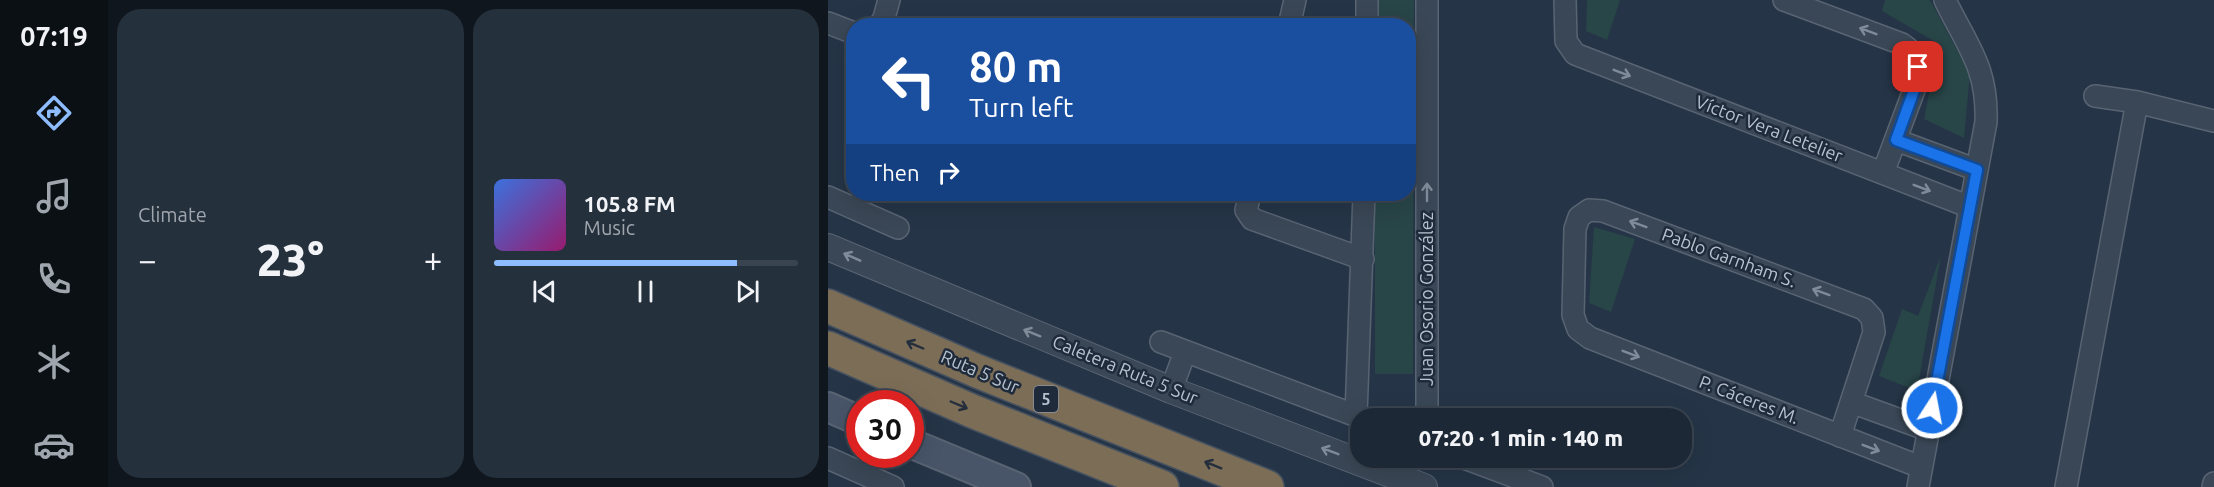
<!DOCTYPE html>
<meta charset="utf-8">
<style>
body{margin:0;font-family:Ubuntu,sans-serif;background:#25303d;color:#f1f3f6;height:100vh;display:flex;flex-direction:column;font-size:22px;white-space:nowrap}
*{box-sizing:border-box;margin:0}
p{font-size:20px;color:#a0a6ad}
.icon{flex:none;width:33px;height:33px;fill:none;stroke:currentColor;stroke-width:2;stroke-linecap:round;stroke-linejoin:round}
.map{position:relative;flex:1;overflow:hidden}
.panel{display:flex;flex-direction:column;gap:9px;padding:9px;background:#0f161d;width:720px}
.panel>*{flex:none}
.top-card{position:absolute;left:18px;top:18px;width:570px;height:183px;border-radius:24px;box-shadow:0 6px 24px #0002,0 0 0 2px #3a4450;background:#1a4fa0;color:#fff;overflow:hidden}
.speed{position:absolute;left:18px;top:390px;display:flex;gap:12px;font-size:30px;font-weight:700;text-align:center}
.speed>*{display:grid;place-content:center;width:78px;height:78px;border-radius:50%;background:#1c2835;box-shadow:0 6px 24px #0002,0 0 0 2px #3a4450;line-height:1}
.speed .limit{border:9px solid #d22;background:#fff;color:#111}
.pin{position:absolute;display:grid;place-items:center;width:51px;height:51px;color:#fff;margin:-26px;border-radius:12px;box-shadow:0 3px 9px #0006}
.me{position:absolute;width:66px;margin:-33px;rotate:11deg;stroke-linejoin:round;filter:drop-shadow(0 0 4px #0008)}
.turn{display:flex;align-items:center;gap:21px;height:126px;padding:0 24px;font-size:27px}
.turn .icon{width:78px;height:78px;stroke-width:2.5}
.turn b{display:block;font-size:42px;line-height:51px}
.then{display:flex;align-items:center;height:57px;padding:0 24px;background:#0003;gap:12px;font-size:22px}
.big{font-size:45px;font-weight:800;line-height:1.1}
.panel .card{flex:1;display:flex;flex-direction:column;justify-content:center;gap:9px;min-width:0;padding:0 21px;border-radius:24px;background:#25303d}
.song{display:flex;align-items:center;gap:18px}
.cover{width:72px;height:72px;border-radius:9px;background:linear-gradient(135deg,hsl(220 70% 55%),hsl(320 70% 35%))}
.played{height:6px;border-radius:3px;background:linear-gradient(90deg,#8dbcff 80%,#3a4450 80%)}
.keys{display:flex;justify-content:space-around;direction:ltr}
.heat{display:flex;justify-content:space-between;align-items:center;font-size:33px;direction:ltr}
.panel .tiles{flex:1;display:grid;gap:9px;grid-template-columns:repeat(2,1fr)}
.trip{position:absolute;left:522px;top:408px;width:342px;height:60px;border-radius:24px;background:#1c2835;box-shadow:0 6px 24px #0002,0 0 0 2px #3a4450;font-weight:800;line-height:60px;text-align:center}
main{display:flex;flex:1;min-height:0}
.menu{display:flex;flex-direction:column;width:108px;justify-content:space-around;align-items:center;background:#0b1015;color:#a0a6ad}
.menu .icon{width:42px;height:42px}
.menu .current{color:#8dbcff}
.menu b{font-size:27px;color:#f1f3f6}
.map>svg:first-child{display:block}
</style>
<main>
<nav class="menu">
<b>07:19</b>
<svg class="icon current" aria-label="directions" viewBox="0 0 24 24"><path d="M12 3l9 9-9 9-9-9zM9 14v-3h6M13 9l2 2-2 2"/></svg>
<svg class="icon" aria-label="music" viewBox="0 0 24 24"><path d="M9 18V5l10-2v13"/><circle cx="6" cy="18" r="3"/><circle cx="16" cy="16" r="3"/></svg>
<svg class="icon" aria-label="phone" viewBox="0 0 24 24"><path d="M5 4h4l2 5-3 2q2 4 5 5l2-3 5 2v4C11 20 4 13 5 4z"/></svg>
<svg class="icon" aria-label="climate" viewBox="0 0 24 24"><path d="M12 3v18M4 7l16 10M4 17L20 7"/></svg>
<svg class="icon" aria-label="car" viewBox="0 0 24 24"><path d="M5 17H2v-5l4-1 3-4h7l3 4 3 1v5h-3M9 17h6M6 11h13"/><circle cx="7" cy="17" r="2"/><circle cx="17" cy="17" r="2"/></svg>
</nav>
<section class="panel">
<div class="tiles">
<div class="card"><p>Climate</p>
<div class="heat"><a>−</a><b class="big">23°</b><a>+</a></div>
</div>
<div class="card">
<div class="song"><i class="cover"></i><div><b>105.8 FM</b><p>Music</p></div></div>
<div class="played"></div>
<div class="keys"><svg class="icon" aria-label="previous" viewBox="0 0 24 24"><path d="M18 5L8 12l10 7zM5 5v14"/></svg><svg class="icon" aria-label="pause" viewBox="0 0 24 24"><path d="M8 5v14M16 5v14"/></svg><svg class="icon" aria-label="next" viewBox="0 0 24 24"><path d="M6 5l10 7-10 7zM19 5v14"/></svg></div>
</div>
</div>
</section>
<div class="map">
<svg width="1386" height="487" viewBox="0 0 1386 487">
<rect width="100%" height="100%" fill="#253547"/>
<path fill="#284547" d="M548,0H586L585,374H547V194H580V26L548,25Z
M759,0H792L779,40L758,31Z
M1057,0H1102L1142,74L1136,138L1096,119L1111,44L1054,11Z
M766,227L807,239L783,312L761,303Z
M1113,255L1089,391L1051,376L1074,309L1090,316Z"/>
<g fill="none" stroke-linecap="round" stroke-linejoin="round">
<g stroke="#596473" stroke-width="24">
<path id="minor" d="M737,0L738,41L747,54L1142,207
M956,0L1074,44C1088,53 1093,66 1089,82L1055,173
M0,23L26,33
M51,26L56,18L61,0
M461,26L467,0
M539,26V0
M1267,96L1309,102L1386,121
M1068,140L1149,170
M422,194L418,210L424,219L535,259
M0,197L70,228
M333,342L534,418
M343,390L357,352
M1023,402L1100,430
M528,416L536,194
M599,418V0
M1012,436L1046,332L1044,318L1036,309L775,211L761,210L751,217L747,229L745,315L750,329L762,338L1077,461L1093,467
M0,458L65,487
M636,458L714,487
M1090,487L1158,122C1160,67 1139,46 1117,0
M1238,487L1309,102
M1385,487L1386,483"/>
</g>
<g stroke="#596473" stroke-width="28">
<path id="tertiary" d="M0,247L343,390L596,487"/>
</g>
<g stroke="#596473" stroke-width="32">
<path id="secondary" d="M0,407L32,421
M82,443L188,487"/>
</g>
<g stroke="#455160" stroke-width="36">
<path id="motorway" d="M0,306L149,371L439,487
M0,348L144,411L334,487"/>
</g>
<path stroke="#486366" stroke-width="4" stroke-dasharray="4.5 4.5" stroke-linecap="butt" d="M49,454L66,462"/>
<use href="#minor" stroke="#3a4756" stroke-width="21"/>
<use href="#tertiary" stroke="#3a4756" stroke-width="26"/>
<use href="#secondary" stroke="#485569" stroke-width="28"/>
<use href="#motorway" stroke="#7c6d57" stroke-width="33"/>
</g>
<defs><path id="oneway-shaft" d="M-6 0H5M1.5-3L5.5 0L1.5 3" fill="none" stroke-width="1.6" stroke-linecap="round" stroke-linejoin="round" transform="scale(1.5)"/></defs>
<g stroke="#7f8b99">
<use href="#oneway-shaft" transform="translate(1040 31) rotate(-159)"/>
<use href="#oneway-shaft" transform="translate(794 73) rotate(21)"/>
<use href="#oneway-shaft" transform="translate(1094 188) rotate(21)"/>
<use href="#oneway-shaft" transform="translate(599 192) rotate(-90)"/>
<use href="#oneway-shaft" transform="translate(810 224) rotate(-160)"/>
<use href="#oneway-shaft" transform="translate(24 257) rotate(-156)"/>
<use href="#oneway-shaft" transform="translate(993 292) rotate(-160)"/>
<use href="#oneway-shaft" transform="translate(204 333) rotate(-158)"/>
<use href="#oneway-shaft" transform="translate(803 354) rotate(21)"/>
<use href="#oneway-shaft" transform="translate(1043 448) rotate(21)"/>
<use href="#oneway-shaft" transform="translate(502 451) rotate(-159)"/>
</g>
<g stroke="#242e3c">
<use href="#oneway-shaft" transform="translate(87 345) rotate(-157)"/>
<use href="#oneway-shaft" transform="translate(131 405) rotate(23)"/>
<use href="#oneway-shaft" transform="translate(385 465) rotate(-158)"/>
</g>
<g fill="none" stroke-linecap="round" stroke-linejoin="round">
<g stroke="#114b97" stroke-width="15">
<path id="route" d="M1090,67L1089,82L1068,140L1149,170L1104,408"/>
</g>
<use href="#route" stroke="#1a73e8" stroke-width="10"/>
</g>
<g text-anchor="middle" stroke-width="5" stroke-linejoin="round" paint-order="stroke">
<rect fill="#1f2b3b" stroke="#8a95a3" stroke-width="1.5" x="206" y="386" width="24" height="26" rx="4.5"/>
<g font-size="16" font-weight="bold" fill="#b8c2cf">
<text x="218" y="405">5</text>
</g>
<g font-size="18" fill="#b8c2cf" stroke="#1f2b3b">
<text transform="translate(941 129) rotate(21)" y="6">Víctor Vera Letelier</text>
<text transform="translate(901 258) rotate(20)" y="6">Pablo Garnham S.</text>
<text transform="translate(599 299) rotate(-90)" y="6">Juan Osorio González</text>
<text transform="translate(297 370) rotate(22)" y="6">Caletera Ruta 5 Sur</text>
<text transform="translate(152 372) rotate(23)" y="6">Ruta 5 Sur</text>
<text transform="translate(921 400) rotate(21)" y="6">P. Cáceres M.</text>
</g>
</g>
</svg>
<div class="speed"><div class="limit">30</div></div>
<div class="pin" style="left:1090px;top:67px;background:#d93025"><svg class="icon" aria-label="arrive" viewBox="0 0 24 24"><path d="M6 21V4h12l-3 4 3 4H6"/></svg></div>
<svg class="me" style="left:1104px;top:408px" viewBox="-20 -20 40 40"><circle r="17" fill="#1a73e8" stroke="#fff" stroke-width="3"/><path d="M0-11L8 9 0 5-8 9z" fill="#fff"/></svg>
<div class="trip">07:20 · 1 min · 140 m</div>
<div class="top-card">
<div class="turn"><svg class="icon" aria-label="left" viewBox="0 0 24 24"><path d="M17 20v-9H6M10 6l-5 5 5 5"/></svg><div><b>80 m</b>Turn left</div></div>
<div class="then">Then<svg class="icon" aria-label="right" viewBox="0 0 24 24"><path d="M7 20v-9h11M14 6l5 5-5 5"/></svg></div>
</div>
</div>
</main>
